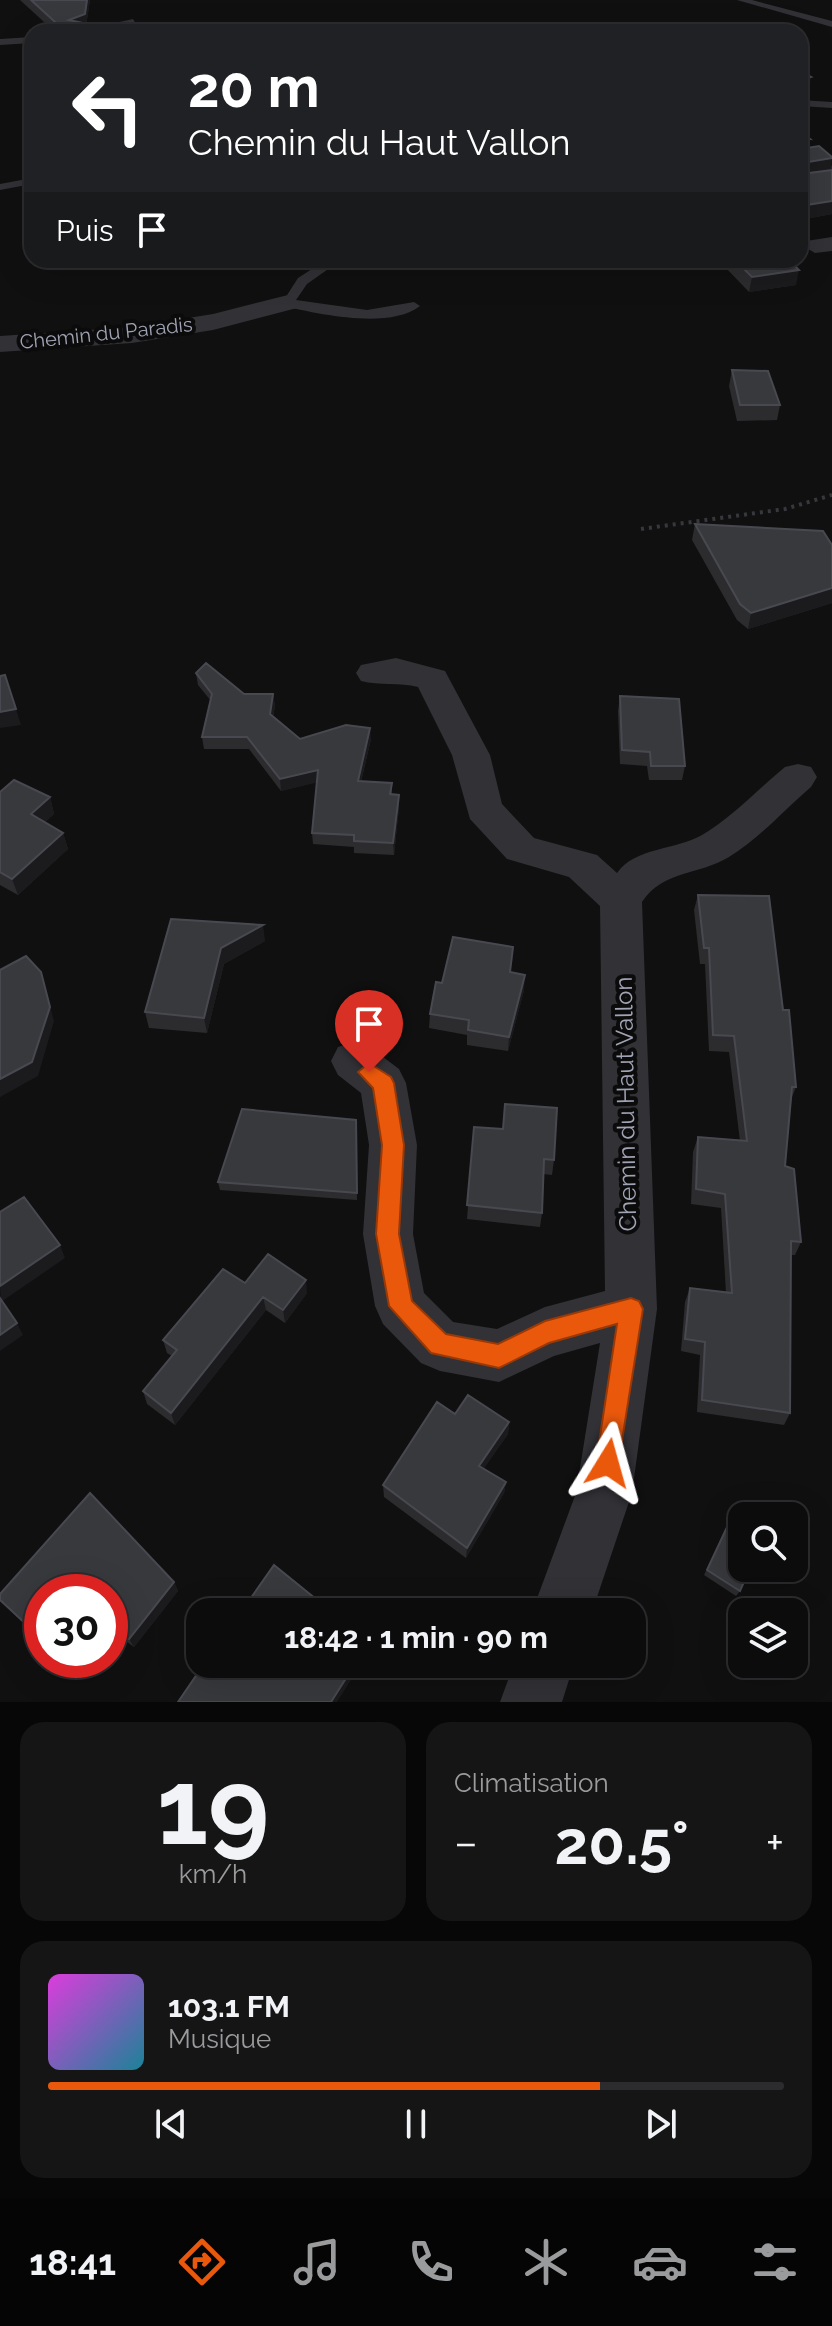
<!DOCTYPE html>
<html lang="fr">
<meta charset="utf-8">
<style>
body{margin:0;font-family:Raleway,sans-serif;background:#151516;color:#f1f3f6;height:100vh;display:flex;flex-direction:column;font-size:30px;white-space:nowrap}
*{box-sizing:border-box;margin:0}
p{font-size:26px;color:#9a9b9d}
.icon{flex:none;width:44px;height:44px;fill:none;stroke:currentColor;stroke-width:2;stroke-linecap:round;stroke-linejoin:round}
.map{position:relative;height:1702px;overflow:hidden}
.details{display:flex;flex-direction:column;gap:20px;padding:20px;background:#070707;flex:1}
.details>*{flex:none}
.hud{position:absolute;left:24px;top:24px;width:784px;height:244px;border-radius:24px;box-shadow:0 8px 32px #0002,0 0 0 2px #2c2c2e;background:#202124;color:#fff;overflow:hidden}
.controls{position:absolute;left:728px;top:1502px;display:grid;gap:16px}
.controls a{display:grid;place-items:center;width:80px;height:80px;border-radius:16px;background:#0c0c0d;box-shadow:0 8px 32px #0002,0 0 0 2px #2c2c2e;font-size:40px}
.speed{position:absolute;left:24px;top:1574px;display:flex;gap:16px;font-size:40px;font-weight:700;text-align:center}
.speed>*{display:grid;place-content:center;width:104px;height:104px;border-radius:50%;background:#0c0c0d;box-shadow:0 8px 32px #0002,0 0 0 2px #2c2c2e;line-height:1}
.speed .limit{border:12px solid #d22;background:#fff;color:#111}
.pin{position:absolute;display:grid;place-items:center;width:68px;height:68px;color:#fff;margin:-82px -34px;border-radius:50% 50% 50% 0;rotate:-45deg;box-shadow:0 0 8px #0007}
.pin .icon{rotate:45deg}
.me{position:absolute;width:88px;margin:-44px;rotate:8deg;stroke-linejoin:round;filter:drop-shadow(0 0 6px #0008)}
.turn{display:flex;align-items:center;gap:28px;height:168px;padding:0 32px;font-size:36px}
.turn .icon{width:104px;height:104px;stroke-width:2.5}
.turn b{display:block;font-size:56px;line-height:68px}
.then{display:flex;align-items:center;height:76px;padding:0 32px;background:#0003;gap:16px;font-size:30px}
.big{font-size:60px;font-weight:700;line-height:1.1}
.details .card{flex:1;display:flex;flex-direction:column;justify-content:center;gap:12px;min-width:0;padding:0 28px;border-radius:24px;background:#151516}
.details .dial{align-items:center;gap:0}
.dial b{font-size:104px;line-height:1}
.song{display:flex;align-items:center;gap:24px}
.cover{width:96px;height:96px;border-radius:12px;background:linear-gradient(135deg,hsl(300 70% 55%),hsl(190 70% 35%))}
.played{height:8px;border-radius:4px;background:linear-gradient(90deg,#ea580c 75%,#2c2c2e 75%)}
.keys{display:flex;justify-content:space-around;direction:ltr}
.heat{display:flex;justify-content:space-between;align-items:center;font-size:44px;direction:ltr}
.details .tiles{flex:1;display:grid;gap:20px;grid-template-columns:1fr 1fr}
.card:last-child{grid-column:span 2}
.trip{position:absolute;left:186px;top:1598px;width:460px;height:80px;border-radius:24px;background:#0c0c0d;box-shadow:0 8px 32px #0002,0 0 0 2px #2c2c2e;font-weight:700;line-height:80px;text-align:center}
.tabs{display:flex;height:128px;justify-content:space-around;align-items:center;background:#050505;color:#9a9b9d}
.tabs .icon{width:56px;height:56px}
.tabs .on{color:#ea580c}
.tabs b{font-size:36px;color:#f1f3f6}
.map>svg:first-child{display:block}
</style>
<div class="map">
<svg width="832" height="1702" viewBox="0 0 832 1702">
<rect width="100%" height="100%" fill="#101011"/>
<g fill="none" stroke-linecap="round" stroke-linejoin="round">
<path stroke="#37383d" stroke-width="4" stroke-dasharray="3 5" stroke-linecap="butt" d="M641,529L785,509L832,495"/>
<path fill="#313136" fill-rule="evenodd" d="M737,0H752L832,21V27Z
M133,19L136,24L94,32H74Z
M32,37V43L0,45V39Z
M800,100L832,102V108L800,106Z
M32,178V184L0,190V184Z
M326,260H341L307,284L296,300L367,310L414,302L420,306C389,330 319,314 283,306L282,303L298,278Z"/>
<path fill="#313136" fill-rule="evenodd" d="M832,237V251L815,253L803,246L806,241Z
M288,295L301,303L297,308L213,330L132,343L0,352V336L132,327L213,314Z
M396,658L445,671L490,755L502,804L534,838L597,855L617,873C635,847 677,850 702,835C731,818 758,789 785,767L798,764L811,767L817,777L811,787C785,809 759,839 729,857C700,875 663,870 642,902L657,1309L632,1493L592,1612H532L576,1493L600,1343L554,1356L499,1382L440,1371L421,1363L383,1324L375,1306L363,1234L369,1145L361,1093L338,1075L331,1061L338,1047L354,1042L370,1047L399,1069L406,1083L417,1145L413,1234L424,1293L453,1322L497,1329L545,1307L605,1291L600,906L569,877L507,859L470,819L452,755L418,687C399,682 380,686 361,681L356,673L361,665Z
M514,1664H574L562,1702H500Z"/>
</g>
<path fill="#2c2c2f" d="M20,0H90L86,26L84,27L85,32H55Z
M800,131L810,139L808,147L832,166V214L800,220Z
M727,260H789L796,285L749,292L725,267Z
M732,370L780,405L777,420L737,421L729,386Z
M695,524L832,545V603L748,629L737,620L692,540Z
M196,673L244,694H273L275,706L273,717L300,739H371L361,782L392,783V795H399V807L394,855L354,853V847L313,844L312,833L317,782L281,791L249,749H204L202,737L211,701L198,685Z
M620,696L685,766L682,780H649L647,766L620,764L618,711Z
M0,792L50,797L54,814L45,822L63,833L68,849L18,895L0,885Z
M698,895L783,1010L796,1087L790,1102L785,1166L801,1242L795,1255H791L790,1413L784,1425L697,1412L700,1355L681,1351L685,1302L690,1288L726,1293L721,1208L691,1204L693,1152L698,1137L740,1141L729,1052L709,1051L705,964H700L694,910Z
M171,919L265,941L224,964L207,1033L149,1028L145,1012Z
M511,972L524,990L508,1051L467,1045V1035L429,1028L430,1014L442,983Z
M356,1120L357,1200L220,1190L218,1182Z
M474,1127L554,1160L552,1175L543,1174L542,1213L540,1227L467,1219Z
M245,1283L307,1293L285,1323L266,1310L175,1425L147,1404L143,1391L172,1356L167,1353L163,1340Z
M455,1414L509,1422L508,1434L484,1468L506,1482L504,1493L466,1558L384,1497L383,1485Z
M90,1493L174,1582L178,1591L134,1647L113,1632L110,1636V1592H42V1641L0,1601V1594Z
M728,1525L740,1591L736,1596L704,1575Z"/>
<path fill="#1b1b1d" d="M87,0H90L86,26L84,27L85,32H82L69,20Z
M811,77L809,90L800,92V80Z
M832,158L831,171L800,176L802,163Z
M832,201V214L800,220V206Z
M799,270L796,285L749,292L752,277Z
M832,588V603L748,629L751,613Z
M273,694L275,706L271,726L270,714Z
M16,709L21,725L0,728V712Z
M370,728L371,739L358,793V781Z
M318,770L319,782L281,791L280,779Z
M399,795V807L394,855L393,843Z
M50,797L54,814L36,831L31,814Z
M63,833L68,849L18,895L12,879Z
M263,925L265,941L224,964L207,1033L204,1018L221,948Z
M41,972L54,1021L38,1076L0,1097V1079Z
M525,975L524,990L508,1051L509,1037Z
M60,1245L65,1258L1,1302L0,1286Z
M306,1280L307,1293L285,1323L283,1310Z
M263,1297L266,1310L175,1425L171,1413Z
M17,1323L23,1335L0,1351V1335Z
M509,1422L508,1434L478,1477L479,1466Z
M506,1482L504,1493L466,1558L467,1548Z
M174,1582L178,1591L134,1647L129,1639Z
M76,1660H88L76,1673L70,1666Z
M355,1664H361L337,1702H331Z"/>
<path fill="#38393d" stroke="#484950" stroke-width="2" d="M31,0H87L85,14L69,20L83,23L82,32H66Z
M800,71L811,77L800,80Z
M800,131L810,139L800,138Z
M819,146L832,157V158L802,163L801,174L832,170V201L800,206V149Z
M735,260H789L799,270L752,277Z
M732,370L768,371L780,405H740Z
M695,524L823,531L832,545V588L751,613L740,604Z
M206,663L244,694H273L270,714L300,739L346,725L370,728L358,781L392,783L390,794L399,795L393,843L354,841V835L312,833L318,770L280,779L247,737H202L212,694L196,673Z
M5,675L16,709L0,712V676Z
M620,696L679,699L685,766H651L650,752L622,750Z
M14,780L50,797L31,814L63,833L12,879L0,872V792Z
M698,895L769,896L783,1010H789L796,1087H792L785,1166L794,1169L801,1242L791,1241L790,1413L702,1400L705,1342L685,1339L690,1288L732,1293L725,1194L696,1189L698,1137L747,1141L734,1036L713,1035L709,948H704Z
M171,919L263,925L221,948L204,1018L145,1012Z
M453,937L513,947L510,972L525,975L509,1037L468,1030L469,1020L430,1014L436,982L442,983Z
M26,956L41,972L50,1007L32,1062L0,1079V970Z
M505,1104L557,1108L554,1160L544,1159L542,1213L467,1205L474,1127L503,1129Z
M242,1109L356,1120L357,1193L218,1182Z
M24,1197L60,1245L0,1286V1212Z
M268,1254L306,1280L283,1310L263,1297L171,1413L143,1391L177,1350L163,1340L223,1269L245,1283Z
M0,1298L17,1323L0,1335Z
M468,1395L509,1422L479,1466L506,1482L467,1548L383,1485L437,1402L455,1414Z
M90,1493L174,1582L129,1639L110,1625V1592H42V1639L0,1600V1594Z
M728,1525L742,1534V1568H750L740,1591L707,1570Z
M274,1565L332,1612H241Z
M64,1660H76L70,1666Z
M204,1664H355L331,1702H178Z"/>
<path fill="#ea580c" stroke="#983908" stroke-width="2" d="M369,1063L391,1077L394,1083L404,1145L399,1234L412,1301L446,1334L498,1344L545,1321L631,1298L639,1301L643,1309L617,1472L608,1475L599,1472L596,1463L617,1324L549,1343L499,1368L431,1353L389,1306L376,1234L382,1145L373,1088L358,1072Z"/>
<g text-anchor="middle" stroke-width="8" stroke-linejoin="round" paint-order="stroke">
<g font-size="20" fill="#a0a3b3" stroke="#0b0b0c">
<text transform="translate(106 333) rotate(-6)" y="7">Chemin du Paradis</text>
</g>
<g font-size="24" fill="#a0a3b3" stroke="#0b0b0c">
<text transform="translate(626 1104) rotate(-91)" y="8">Chemin du Haut Vallon</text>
</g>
</g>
</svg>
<div class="controls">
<a><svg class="icon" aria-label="search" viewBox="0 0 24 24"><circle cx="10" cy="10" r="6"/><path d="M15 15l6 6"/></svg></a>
<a><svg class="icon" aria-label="layers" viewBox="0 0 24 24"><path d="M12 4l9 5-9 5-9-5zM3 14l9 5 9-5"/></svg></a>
</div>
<div class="speed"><div class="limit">30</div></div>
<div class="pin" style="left:369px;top:1072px;background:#d93025"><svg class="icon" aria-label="arrive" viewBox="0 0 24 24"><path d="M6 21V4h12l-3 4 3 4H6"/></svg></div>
<svg class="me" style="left:608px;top:1463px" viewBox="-20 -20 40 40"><path d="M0-17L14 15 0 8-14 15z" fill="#ea580c" stroke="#fff" stroke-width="4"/></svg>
<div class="trip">18:42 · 1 min · 90 m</div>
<div class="hud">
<div class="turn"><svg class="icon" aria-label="left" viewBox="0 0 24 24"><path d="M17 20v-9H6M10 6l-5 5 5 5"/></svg><div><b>20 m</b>Chemin du Haut Vallon</div></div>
<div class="then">Puis<svg class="icon" aria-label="arrive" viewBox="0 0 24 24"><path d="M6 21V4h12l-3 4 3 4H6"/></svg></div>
</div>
</div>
<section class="details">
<div class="tiles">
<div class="card dial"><b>19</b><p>km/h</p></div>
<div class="card"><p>Climatisation</p>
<div class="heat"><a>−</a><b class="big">20.5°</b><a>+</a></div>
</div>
<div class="card">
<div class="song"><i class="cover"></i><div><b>103.1 FM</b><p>Musique</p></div></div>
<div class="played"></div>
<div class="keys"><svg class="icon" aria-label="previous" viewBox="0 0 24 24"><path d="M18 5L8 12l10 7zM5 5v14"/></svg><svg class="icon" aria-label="pause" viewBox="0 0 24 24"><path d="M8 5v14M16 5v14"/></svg><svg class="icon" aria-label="next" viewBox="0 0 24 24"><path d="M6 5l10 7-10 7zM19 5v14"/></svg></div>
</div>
</div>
</section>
<nav class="tabs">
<b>18:41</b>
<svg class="icon on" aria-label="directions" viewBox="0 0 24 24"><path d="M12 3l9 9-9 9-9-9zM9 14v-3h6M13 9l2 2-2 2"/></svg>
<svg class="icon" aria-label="music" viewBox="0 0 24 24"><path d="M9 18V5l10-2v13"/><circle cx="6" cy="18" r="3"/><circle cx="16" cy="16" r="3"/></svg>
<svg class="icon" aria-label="phone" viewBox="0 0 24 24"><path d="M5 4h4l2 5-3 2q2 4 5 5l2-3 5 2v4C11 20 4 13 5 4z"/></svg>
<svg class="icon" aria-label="climate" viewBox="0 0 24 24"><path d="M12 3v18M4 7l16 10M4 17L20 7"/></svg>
<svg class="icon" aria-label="car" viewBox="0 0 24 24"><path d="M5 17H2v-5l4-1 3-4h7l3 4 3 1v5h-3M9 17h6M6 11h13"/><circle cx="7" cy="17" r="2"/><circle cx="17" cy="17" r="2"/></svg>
<svg class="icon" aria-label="filters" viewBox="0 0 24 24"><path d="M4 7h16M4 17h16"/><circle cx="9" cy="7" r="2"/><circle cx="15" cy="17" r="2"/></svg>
</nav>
